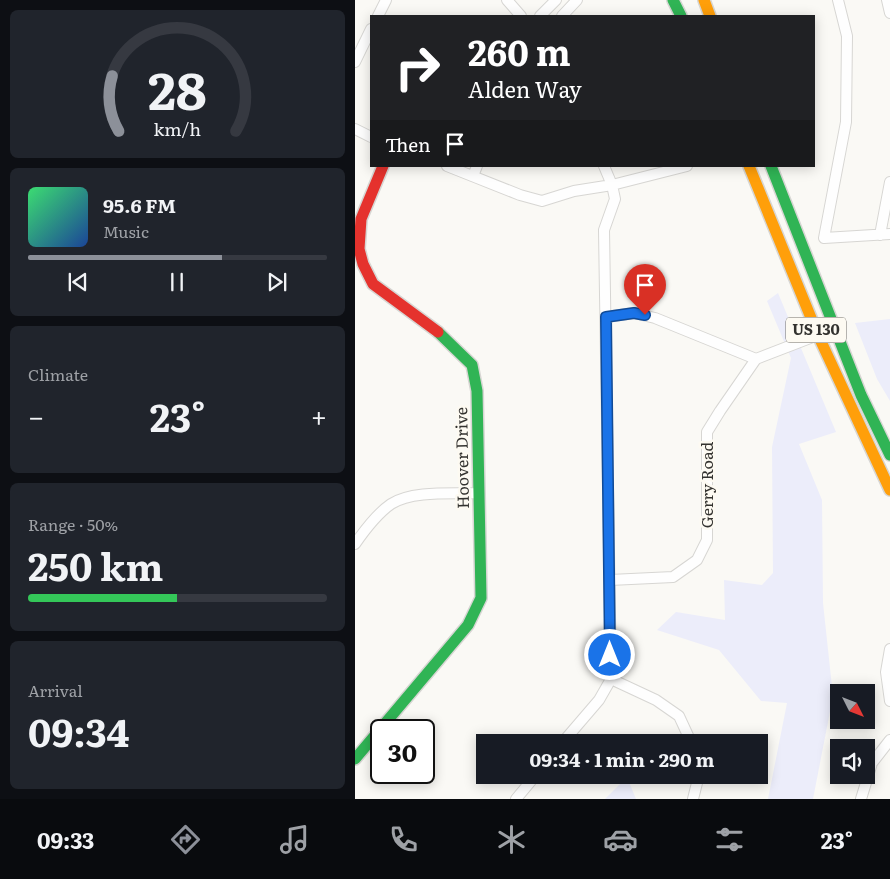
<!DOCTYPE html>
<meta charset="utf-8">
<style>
body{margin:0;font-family:Literata,serif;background:#20242c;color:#f1f3f6;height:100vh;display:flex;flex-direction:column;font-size:19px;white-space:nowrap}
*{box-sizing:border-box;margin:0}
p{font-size:16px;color:#9ea1a6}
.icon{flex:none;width:28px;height:28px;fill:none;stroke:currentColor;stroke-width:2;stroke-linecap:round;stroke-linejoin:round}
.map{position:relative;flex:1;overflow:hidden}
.sheet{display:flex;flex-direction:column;gap:10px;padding:10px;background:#0d0f14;width:355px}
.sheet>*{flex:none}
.banner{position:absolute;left:15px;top:15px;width:445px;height:152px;border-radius:0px;box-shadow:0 2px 12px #0003;background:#202124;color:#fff;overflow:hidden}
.needle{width:32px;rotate:132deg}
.controls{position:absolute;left:475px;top:684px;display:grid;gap:10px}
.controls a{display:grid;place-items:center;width:45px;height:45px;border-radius:0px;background:#171b24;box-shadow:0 2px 12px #0003;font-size:25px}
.speed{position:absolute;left:15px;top:719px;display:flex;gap:10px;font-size:25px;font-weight:700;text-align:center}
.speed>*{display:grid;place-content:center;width:65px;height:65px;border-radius:50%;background:#171b24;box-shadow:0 2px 12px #0003;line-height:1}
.speed .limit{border:2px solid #111;border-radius:8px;background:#fff;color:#111}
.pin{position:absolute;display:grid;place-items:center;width:42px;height:42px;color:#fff;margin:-51px -21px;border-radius:50% 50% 50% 0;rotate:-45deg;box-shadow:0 0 5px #0007}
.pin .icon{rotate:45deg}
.me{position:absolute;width:55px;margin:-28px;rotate:0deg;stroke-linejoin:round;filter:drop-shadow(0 0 4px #0008)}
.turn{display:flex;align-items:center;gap:18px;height:105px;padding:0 15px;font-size:22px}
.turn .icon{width:65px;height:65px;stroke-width:2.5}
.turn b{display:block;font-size:35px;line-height:42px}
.then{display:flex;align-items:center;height:48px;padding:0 15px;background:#0003;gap:10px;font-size:19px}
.big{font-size:38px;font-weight:700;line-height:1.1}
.sheet .card{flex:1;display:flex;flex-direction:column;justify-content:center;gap:8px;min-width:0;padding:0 18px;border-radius:8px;background:#20242c}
.sheet .dial{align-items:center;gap:0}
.dial svg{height:130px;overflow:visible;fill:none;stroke:#363941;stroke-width:7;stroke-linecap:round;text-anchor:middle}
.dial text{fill:#f1f3f6;stroke:none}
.song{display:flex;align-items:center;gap:15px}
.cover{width:60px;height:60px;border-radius:8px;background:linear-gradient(135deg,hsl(140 70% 55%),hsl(220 70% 35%))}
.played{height:5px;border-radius:2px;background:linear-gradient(90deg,#8c9099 65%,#363941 65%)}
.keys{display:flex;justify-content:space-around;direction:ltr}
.heat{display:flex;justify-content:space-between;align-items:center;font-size:28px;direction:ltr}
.charge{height:8px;border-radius:4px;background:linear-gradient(90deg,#34c759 50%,#363941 0)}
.trip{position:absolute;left:121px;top:734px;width:292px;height:50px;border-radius:0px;background:#171b24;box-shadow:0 2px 12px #0003;font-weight:700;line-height:50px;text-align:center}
.menu{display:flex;height:80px;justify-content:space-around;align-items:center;background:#090b0e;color:#9ea1a6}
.menu .icon{width:35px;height:35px}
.menu .current{color:#8c9099}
.menu b{font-size:22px;color:#f1f3f6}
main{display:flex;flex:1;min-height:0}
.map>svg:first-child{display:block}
</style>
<main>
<section class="sheet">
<div class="card dial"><svg viewBox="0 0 100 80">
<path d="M14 69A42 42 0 1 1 86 69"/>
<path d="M14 69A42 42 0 0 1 10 35" stroke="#8c9099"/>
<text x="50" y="56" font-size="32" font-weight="700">28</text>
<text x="50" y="72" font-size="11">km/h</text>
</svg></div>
<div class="card">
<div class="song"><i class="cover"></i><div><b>95.6 FM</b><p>Music</p></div></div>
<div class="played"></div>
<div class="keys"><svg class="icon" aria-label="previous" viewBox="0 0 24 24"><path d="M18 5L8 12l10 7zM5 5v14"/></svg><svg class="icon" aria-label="pause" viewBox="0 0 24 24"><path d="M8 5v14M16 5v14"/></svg><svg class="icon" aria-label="next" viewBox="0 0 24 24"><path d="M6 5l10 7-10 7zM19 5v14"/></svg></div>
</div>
<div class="card"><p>Climate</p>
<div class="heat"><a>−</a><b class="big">23°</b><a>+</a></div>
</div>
<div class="card"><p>Range · 50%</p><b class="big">250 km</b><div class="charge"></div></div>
<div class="card"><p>Arrival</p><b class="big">09:34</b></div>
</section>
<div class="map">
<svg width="535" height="799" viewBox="0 0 535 799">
<rect width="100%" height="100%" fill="#faf9f5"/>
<path fill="#ecedfa" d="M423,293L481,432L444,444L467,500L468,603L478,696L458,799H413L432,703L406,701L364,650L302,630L321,612L370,620L369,580L407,585L418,573L417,447L436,358L412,301Z
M535,319V401L522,379L500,323Z
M272,777L281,799H250Z"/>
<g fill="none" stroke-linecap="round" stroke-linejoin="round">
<g stroke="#d7d6d3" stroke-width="12">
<path id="street" d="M152,0L166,16
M483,0L492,36L491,122L469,238L535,234
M532,0L535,13
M23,16L31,0
M185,16L201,0
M207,16L222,0
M0,62L16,29
M0,129L16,137
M92,166L165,195L187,201L219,191L257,185L332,166
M118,176L122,166
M525,235L535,182
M251,317L279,313L300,318L401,359L463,335
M0,544C9,531 23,513 36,504C57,490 99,494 123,493
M255,580L318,577L342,560L352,540V432L365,411L401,359
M535,649L531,672L535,701
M256,679L301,700L324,716L336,742
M208,742L244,700L256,679L249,230L260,199L257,185L249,166
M161,799L181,775
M338,799L344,775
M506,799L517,763L535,740"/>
</g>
<g stroke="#d7d6d3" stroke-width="14">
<path id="fast" d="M318,0L326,16
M416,166L506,395L535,455
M0,759L113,625L126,598L122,391L117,365L83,332"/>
</g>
<g stroke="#d7d6d3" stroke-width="14">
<path id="slow" d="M349,0L355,16
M394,166L463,335L535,490"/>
</g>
<g stroke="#d7d6d3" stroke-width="14">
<path id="jam" d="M28,166L6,219L4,249L8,264L18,284L83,332"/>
</g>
<use href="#street" stroke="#fefefe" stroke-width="10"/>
<use href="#fast" stroke="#30b455" stroke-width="11"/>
<use href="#slow" stroke="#ff9f0a" stroke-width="11"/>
<use href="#jam" stroke="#e5322d" stroke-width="11"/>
</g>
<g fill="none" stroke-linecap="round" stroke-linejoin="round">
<g stroke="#114b97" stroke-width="12">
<path id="route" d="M255,655L251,317L279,313L290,315"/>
</g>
<use href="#route" stroke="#1a73e8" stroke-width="9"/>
</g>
<g text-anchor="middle" stroke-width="5" stroke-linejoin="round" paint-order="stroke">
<rect fill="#fdfaf2" stroke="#706e6a" stroke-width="1" x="431" y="317.5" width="60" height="25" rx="4"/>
<g font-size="15" font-weight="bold" fill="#33322f">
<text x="461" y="335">US 130</text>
</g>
<g font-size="16" fill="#33322f" stroke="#fdfaf2">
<text transform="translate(107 458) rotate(-91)" y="6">Hoover Drive</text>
<text transform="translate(352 485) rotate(-90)" y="6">Gerry Road</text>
</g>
</g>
</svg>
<div class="controls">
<a><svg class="needle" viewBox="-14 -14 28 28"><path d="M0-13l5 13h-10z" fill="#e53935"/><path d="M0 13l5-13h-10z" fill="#9ea1a6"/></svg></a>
<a><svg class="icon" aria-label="sound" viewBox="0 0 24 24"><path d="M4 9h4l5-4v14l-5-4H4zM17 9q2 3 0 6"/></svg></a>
</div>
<div class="speed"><div class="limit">30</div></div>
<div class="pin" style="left:290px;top:315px;background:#d93025"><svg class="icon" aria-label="arrive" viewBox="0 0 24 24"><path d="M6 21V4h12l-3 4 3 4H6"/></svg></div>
<svg class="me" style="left:255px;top:655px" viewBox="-20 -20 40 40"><circle r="17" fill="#1a73e8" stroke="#fff" stroke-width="3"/><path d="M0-11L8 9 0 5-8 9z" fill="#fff"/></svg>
<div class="trip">09:34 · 1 min · 290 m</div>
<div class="banner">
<div class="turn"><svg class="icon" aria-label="right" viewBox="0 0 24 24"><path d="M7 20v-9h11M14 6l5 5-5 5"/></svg><div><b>260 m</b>Alden Way</div></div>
<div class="then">Then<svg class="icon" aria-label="arrive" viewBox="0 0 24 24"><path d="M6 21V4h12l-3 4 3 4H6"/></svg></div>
</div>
</div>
</main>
<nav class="menu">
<b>09:33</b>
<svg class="icon current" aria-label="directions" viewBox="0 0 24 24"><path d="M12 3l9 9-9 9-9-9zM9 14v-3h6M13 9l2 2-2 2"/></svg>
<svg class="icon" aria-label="music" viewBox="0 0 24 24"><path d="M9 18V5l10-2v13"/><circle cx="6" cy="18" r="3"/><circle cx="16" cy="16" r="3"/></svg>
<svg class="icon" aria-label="phone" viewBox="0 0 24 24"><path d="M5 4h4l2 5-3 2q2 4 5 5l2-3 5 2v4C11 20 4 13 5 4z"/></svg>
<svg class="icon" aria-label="climate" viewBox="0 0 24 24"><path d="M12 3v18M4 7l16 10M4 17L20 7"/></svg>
<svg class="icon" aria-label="car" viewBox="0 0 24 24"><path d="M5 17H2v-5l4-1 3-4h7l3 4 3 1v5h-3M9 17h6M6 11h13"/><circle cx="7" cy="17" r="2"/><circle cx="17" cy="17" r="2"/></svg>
<svg class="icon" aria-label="filters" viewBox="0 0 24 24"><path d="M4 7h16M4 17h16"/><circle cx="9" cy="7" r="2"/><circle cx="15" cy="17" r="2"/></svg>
<b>23°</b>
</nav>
